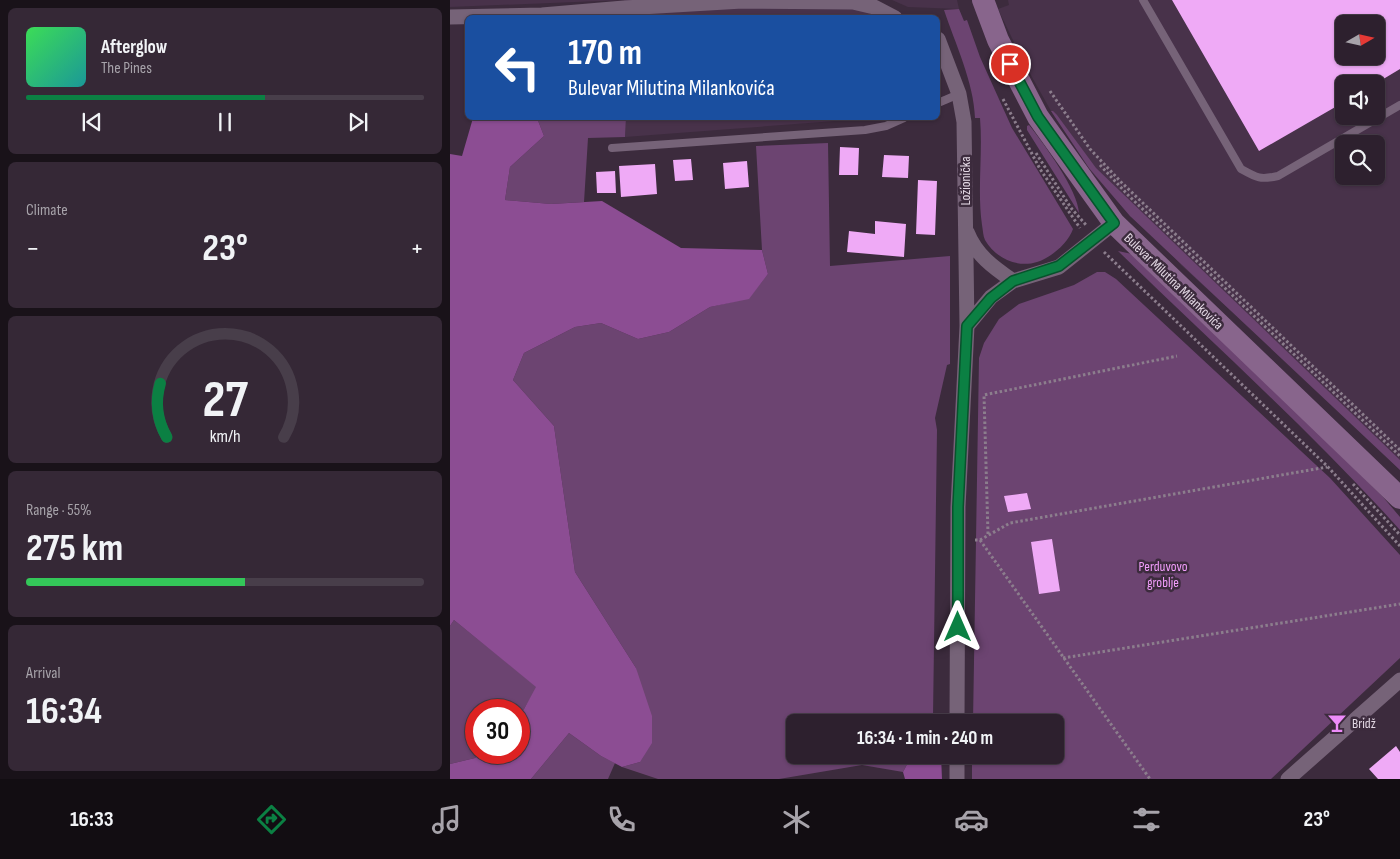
<!DOCTYPE html>
<meta charset="utf-8">
<style>
body{margin:0;font-family:"Sofia Sans Condensed",sans-serif;background:#352836;color:#f1f3f6;height:100vh;display:flex;flex-direction:column;font-size:19px;white-space:nowrap}
*{box-sizing:border-box;margin:0}
p{font-size:16px;color:#a7a3aa}
.icon{flex:none;width:28px;height:28px;fill:none;stroke:currentColor;stroke-width:2;stroke-linecap:round;stroke-linejoin:round}
.map{position:relative;flex:1;overflow:hidden}
.details{display:flex;flex-direction:column;gap:8px;padding:8px;background:#191219;width:450px}
.details>*{flex:none}
.hud{position:absolute;left:15px;top:15px;width:475px;height:105px;border-radius:8px;box-shadow:0 1px 4px #0004,0 0 0 1px #483e4a;background:#1a4fa0;color:#fff;overflow:hidden}
.needle{width:32px;rotate:81deg}
.buttons{position:absolute;left:885px;top:15px;display:grid;gap:10px}
.buttons a{display:grid;place-items:center;width:50px;height:50px;border-radius:8px;background:#2d202e;box-shadow:0 1px 4px #0004,0 0 0 1px #483e4a;font-size:25px}
.speed{position:absolute;left:15px;top:699px;display:flex;gap:10px;font-size:25px;font-weight:700;text-align:center}
.speed>*{display:grid;place-content:center;width:65px;height:65px;border-radius:50%;background:#2d202e;box-shadow:0 1px 4px #0004,0 0 0 1px #483e4a;line-height:1}
.speed .limit{border:8px solid #d22;background:#fff;color:#111}
.pin{position:absolute;display:grid;place-items:center;width:42px;height:42px;color:#fff;margin:-21px;border:2px solid #fff;border-radius:50%;box-shadow:0 1px 5px #0007}
.me{position:absolute;width:55px;margin:-28px;rotate:0deg;stroke-linejoin:round;filter:drop-shadow(0 0 4px #0008)}
.turn{display:flex;align-items:center;gap:18px;height:105px;padding:0 20px;font-size:22px}
.turn .icon{width:65px;height:65px;stroke-width:2.5}
.turn b{display:block;font-size:35px;line-height:42px}
.big{font-size:38px;font-weight:700;line-height:1.1}
.details .tile{flex:1;display:flex;flex-direction:column;justify-content:center;gap:8px;min-width:0;padding:0 18px;border-radius:8px;background:#352836}
.details .dial{align-items:center;gap:0}
.dial svg{height:130px;overflow:visible;fill:none;stroke:#483e4a;stroke-width:7;stroke-linecap:round;text-anchor:middle}
.dial text{fill:#f1f3f6;stroke:none}
.song{display:flex;align-items:center;gap:15px}
.cover{width:60px;height:60px;border-radius:8px;background:linear-gradient(135deg,hsl(130 70% 55%),hsl(180 70% 35%))}
.played{height:5px;border-radius:2px;background:linear-gradient(90deg,#0b8043 60%,#483e4a 60%)}
.keys{display:flex;justify-content:space-around;direction:ltr}
.heat{display:flex;justify-content:space-between;align-items:center;font-size:28px;direction:ltr}
.charge{height:8px;border-radius:4px;background:linear-gradient(90deg,#34c759 55%,#483e4a 0)}
.trip{position:absolute;left:336px;top:714px;width:278px;height:50px;border-radius:8px;background:#2d202e;box-shadow:0 1px 4px #0004,0 0 0 1px #483e4a;font-weight:700;line-height:50px;text-align:center}
.menu{display:flex;height:80px;justify-content:space-around;align-items:center;background:#120d12;color:#a7a3aa}
.menu .icon{width:35px;height:35px}
.menu .current{color:#0b8043}
.menu b{font-size:22px;color:#f1f3f6}
main{display:flex;flex:1;min-height:0}
.map>svg:first-child{display:block}
</style>
<main>
<section class="details">
<div class="tile">
<div class="song"><i class="cover"></i><div><b>Afterglow</b><p>The Pines</p></div></div>
<div class="played"></div>
<div class="keys"><svg class="icon" aria-label="previous" viewBox="0 0 24 24"><path d="M18 5L8 12l10 7zM5 5v14"/></svg><svg class="icon" aria-label="pause" viewBox="0 0 24 24"><path d="M8 5v14M16 5v14"/></svg><svg class="icon" aria-label="next" viewBox="0 0 24 24"><path d="M6 5l10 7-10 7zM19 5v14"/></svg></div>
</div>
<div class="tile"><p>Climate</p>
<div class="heat"><a>−</a><b class="big">23°</b><a>+</a></div>
</div>
<div class="tile dial"><svg viewBox="0 0 100 80">
<path d="M14 69A42 42 0 1 1 86 69"/>
<path d="M14 69A42 42 0 0 1 10 36" stroke="#0b8043"/>
<text x="50" y="56" font-size="32" font-weight="700">27</text>
<text x="50" y="72" font-size="11">km/h</text>
</svg></div>
<div class="tile"><p>Range · 55%</p><b class="big">275 km</b><div class="charge"></div></div>
<div class="tile"><p>Arrival</p><b class="big">16:34</b></div>
</section>
<div class="map">
<svg width="950" height="779" viewBox="0 0 950 779">
<rect width="100%" height="100%" fill="#3c2b3d"/>
<path fill="#48324a" fill-rule="evenodd" d="M0,0H422L419,18H175L174,0L0,7Z
M442,0H507L509,9L458,7Z
M558,0H950V470L861,384L732,266L712,244L680,216L640,170L601,111L573,61L548,9L559,5ZM894,24H926V56H894ZM894,84H926V116H894ZM894,144H926V176H894Z
M176,118H425L175,137Z"/>
<path fill="#6c4471" d="M509,9L514,21L517,20L530,57L562,128L623,229C618,243 601,258 587,262C568,268 546,259 535,240C533,236 533,230 532,225C527,190 533,154 530,118H525C524,83 505,43 494,10Z
M601,111H603L607,115L646,168L950,460V470L680,216L639,168Z
M87,118H176L175,137L138,138L134,202L101,204L55,200L60,167L94,136Z
M579,125C594,144 628,190 629,213L577,130V126Z
M378,143L380,266L500,256V364L497,365L485,418L487,430L483,716L480,722H345V755H462L453,772L412,765L329,779H208L172,767L190,762L186,668L125,572L104,426L63,380L74,353L125,327L151,323L188,339L219,332L260,307L299,298L318,274L312,250L306,146Z
M668,251L682,254L689,257L933,497L950,517V530C862,432 762,343 668,251Z
M647,272H655L666,279L880,478L950,555V658L821,779H522V755H605V722H523L529,358L534,343L549,319L569,304L624,285Z
M4,620L87,687L74,709L69,714V710H26V752L30,753L25,758L0,764V626Z
M119,733L151,756L165,763L158,779H81Z"/>
<path fill="#8c4d93" d="M23,118H87L94,136L60,167L55,200L101,204L152,201L231,248L312,250L318,274L299,299L260,307L219,332L188,339L151,323L125,327L74,353L63,380L104,426L125,572L186,668L202,716V743L190,762L172,767L151,756L119,733L81,779H0V764L25,758L30,753L69,752V714L74,709L86,687L4,620L0,626V154L12,156Z
M462,755H491L492,779H455L453,772Z"/>
<path fill="#efaaf6" fill-rule="evenodd" d="M722,0H950V69L925,84H894V102L809,151ZM894,24H926V56H894Z
M390,147L409,148L408,175H389Z
M434,155L459,156L458,178L432,177Z
M241,159L243,180L225,181L223,160Z
M297,161L299,187L275,189L273,163Z
M205,164L207,194L171,197L169,166Z
M165,171L166,193H147L146,172Z
M468,180L487,181L485,235L466,234Z
M425,221L456,224L454,257L397,252L399,231L425,234Z
M577,493L581,509L558,512L554,496Z
M602,539L610,591L589,594L581,542Z
M946,746L950,752V779H928L919,769Z"/>
<g fill="none" stroke-linecap="round" stroke-linejoin="round">
<path stroke="#8c7e8d" stroke-width="3" stroke-dasharray="2.5 2.5" stroke-linecap="butt" d="M600,91L640,149L671,182L950,450
M553,99L590,169L630,228
M586,153L621,208L636,225
M650,165L679,196L950,456
M654,252L878,467L950,546
M903,484L950,535
M538,534L534,395L727,356
M525,540H530L700,779
M530,540L560,523L877,467
M613,658L950,604"/>
<path stroke="#766378" stroke-width="8" d="M693,0L791,169C807,178 810,180 828,176L950,105
M488,103L509,94
M162,148L415,130L436,126L454,118"/>
<path stroke="#766378" stroke-width="15" d="M0,17L92,15L174,8L292,1L403,2L424,7L445,18
M488,39L509,94L514,122L517,326
M517,232C526,255 543,267 563,281
M507,722L508,507L517,326L541,297L563,281L609,267L664,223
M507,779V755
M838,779L950,680"/>
<path stroke="#88658c" stroke-width="22" d="M533,0L548,40L588,117L664,223L950,498"/>
</g>
<g fill="none" stroke-linecap="round" stroke-linejoin="round">
<g stroke="#07532c" stroke-width="12">
<path id="route" d="M508,627V507L517,326L541,298L563,281L609,266L664,223L588,117L560,64"/>
</g>
<use href="#route" stroke="#0b8043" stroke-width="9"/>
</g>
<defs>
<g id="bar-bare" transform="scale(1.5)"><path d="M-6-5H6L.8 .8V4.5H3.5V6h-7V4.5H-.8V.8Z" fill="#ed8cf9" stroke="#3c2b3d" stroke-width="2.5" paint-order="stroke"/></g>
</defs>
<g fill-rule="evenodd">
<use href="#bar-bare" x="887" y="723"/>
</g>
<g text-anchor="middle" stroke-width="5" stroke-linejoin="round" paint-order="stroke">
<g font-size="14" fill="#e3d8e4" stroke="#3c2b3d">
<text transform="translate(515 181) rotate(-90)" y="5">Ložionička</text>
<text transform="translate(724 281) rotate(44)" y="5">Bulevar Milutina Milankovića</text>
</g>
<g font-size="14" fill="#f39efd" stroke="#3c2b3d">
<text x="713" y="571">Perduvovo<tspan x="713" dy="16">groblje</tspan></text>
</g>
<g font-size="14" fill="#e3d8e4" stroke="#3c2b3d" text-anchor="start">
<text x="902" y="728">Bridž</text>
</g>
</g>
</svg>
<div class="buttons">
<a><svg class="needle" viewBox="-14 -14 28 28"><path d="M0-13l5 13h-10z" fill="#e53935"/><path d="M0 13l5-13h-10z" fill="#a7a3aa"/></svg></a>
<a><svg class="icon" aria-label="sound" viewBox="0 0 24 24"><path d="M4 9h4l5-4v14l-5-4H4zM17 9q2 3 0 6"/></svg></a>
<a><svg class="icon" aria-label="search" viewBox="0 0 24 24"><circle cx="10" cy="10" r="6"/><path d="M15 15l6 6"/></svg></a>
</div>
<div class="speed"><div class="limit">30</div></div>
<div class="pin" style="left:560px;top:64px;background:#d93025"><svg class="icon" aria-label="arrive" viewBox="0 0 24 24"><path d="M6 21V4h12l-3 4 3 4H6"/></svg></div>
<svg class="me" style="left:508px;top:627px" viewBox="-20 -20 40 40"><path d="M0-17L14 15 0 8-14 15z" fill="#0b8043" stroke="#fff" stroke-width="4"/></svg>
<div class="trip">16:34 · 1 min · 240 m</div>
<div class="hud">
<div class="turn"><svg class="icon" aria-label="left" viewBox="0 0 24 24"><path d="M17 20v-9H6M10 6l-5 5 5 5"/></svg><div><b>170 m</b>Bulevar Milutina Milankovića</div></div>
</div>
</div>
</main>
<nav class="menu">
<b>16:33</b>
<svg class="icon current" aria-label="directions" viewBox="0 0 24 24"><path d="M12 3l9 9-9 9-9-9zM9 14v-3h6M13 9l2 2-2 2"/></svg>
<svg class="icon" aria-label="music" viewBox="0 0 24 24"><path d="M9 18V5l10-2v13"/><circle cx="6" cy="18" r="3"/><circle cx="16" cy="16" r="3"/></svg>
<svg class="icon" aria-label="phone" viewBox="0 0 24 24"><path d="M5 4h4l2 5-3 2q2 4 5 5l2-3 5 2v4C11 20 4 13 5 4z"/></svg>
<svg class="icon" aria-label="climate" viewBox="0 0 24 24"><path d="M12 3v18M4 7l16 10M4 17L20 7"/></svg>
<svg class="icon" aria-label="car" viewBox="0 0 24 24"><path d="M5 17H2v-5l4-1 3-4h7l3 4 3 1v5h-3M9 17h6M6 11h13"/><circle cx="7" cy="17" r="2"/><circle cx="17" cy="17" r="2"/></svg>
<svg class="icon" aria-label="filters" viewBox="0 0 24 24"><path d="M4 7h16M4 17h16"/><circle cx="9" cy="7" r="2"/><circle cx="15" cy="17" r="2"/></svg>
<b>23°</b>
</nav>
